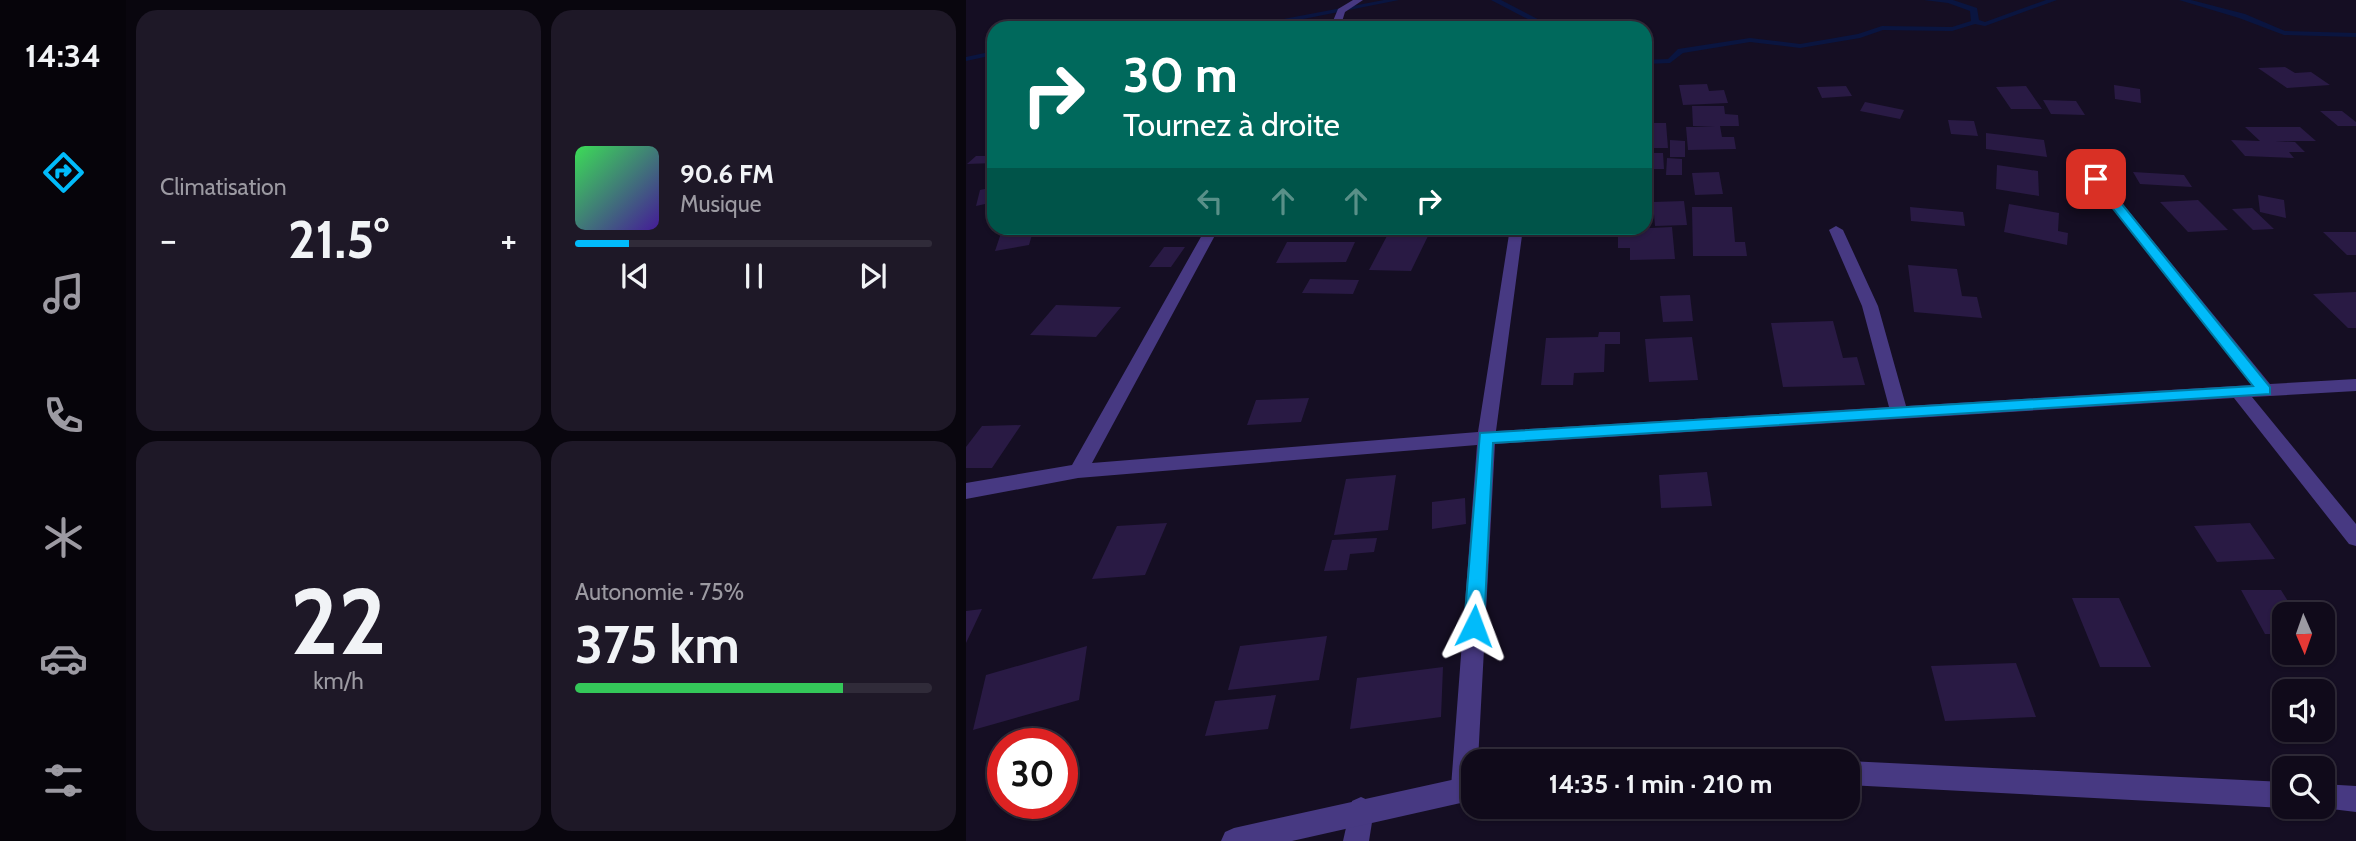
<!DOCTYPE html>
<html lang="fr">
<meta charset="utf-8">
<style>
body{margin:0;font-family:Cabin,sans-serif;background:#1e1827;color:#f1f3f6;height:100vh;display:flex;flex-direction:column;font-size:26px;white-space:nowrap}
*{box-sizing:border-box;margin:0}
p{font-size:23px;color:#9c9aa2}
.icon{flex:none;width:38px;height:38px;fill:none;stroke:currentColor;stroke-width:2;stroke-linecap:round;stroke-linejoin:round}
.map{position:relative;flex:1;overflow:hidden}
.details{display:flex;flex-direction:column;gap:10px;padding:10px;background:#09060e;width:840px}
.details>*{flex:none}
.hud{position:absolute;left:21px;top:21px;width:665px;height:214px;border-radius:21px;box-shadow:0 2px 5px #0004,0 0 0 2px #302b39;background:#00695c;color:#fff;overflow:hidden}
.needle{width:46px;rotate:178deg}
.fabs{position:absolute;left:1306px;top:602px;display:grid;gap:14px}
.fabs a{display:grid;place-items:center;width:63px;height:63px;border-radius:14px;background:#100a1a;box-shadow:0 2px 5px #0004,0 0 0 2px #302b39;font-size:35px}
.speed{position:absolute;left:21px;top:728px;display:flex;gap:14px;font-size:35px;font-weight:700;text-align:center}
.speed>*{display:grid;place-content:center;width:91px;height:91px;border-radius:50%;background:#100a1a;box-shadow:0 2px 5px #0004,0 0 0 2px #302b39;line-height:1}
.speed .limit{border:10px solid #d22;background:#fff;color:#111}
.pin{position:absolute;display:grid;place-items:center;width:60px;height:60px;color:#fff;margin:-30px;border-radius:14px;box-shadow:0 4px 10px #0006}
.me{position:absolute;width:77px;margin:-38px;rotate:3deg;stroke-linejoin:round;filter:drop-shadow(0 0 5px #0008)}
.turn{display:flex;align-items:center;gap:24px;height:147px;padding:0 21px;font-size:32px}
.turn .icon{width:91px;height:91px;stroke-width:2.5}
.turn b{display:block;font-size:49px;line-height:60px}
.lanes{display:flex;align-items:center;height:66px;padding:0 21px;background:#0003;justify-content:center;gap:35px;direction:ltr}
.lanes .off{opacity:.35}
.big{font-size:52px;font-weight:700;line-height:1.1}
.details .tile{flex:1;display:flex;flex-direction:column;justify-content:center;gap:10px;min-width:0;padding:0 24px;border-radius:21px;background:#1e1827}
.details .dial{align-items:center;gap:0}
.dial b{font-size:91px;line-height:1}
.song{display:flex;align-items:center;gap:21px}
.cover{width:84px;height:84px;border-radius:10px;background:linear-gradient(135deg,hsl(130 70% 55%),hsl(260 70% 35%))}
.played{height:7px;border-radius:4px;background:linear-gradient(90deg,#01bbfa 15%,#302b39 15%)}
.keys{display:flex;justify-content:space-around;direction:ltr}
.heat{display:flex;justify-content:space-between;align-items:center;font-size:38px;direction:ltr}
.charge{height:10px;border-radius:5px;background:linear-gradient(90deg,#34c759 75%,#302b39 0)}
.details .tiles{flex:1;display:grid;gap:10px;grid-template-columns:repeat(2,1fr)}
.trip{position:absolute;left:495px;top:749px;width:399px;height:70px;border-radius:21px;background:#100a1a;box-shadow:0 2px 5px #0004,0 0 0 2px #302b39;font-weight:700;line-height:70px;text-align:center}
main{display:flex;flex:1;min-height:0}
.menu{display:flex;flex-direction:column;width:126px;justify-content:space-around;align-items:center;background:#06040a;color:#9c9aa2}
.menu .icon{width:49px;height:49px}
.menu .active{color:#01bbfa}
.menu b{font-size:32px;color:#f1f3f6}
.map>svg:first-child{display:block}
</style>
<main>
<nav class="menu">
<b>14:34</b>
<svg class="icon active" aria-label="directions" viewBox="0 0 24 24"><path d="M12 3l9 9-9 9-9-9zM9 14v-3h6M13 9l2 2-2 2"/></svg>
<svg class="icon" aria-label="music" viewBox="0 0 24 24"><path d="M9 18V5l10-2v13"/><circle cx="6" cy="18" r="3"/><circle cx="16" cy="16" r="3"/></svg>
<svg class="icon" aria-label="phone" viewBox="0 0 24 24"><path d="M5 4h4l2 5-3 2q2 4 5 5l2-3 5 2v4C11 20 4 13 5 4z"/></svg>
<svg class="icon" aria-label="climate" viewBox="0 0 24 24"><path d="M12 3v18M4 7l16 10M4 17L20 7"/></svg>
<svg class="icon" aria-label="car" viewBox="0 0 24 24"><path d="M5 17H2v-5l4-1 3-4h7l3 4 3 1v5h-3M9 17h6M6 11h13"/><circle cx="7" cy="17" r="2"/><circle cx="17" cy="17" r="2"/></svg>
<svg class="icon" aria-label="filters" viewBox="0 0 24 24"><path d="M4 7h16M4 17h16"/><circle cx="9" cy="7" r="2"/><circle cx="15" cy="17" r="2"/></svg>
</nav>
<section class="details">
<div class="tiles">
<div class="tile"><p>Climatisation</p>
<div class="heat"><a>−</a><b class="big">21.5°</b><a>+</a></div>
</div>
<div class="tile">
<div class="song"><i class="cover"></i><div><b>90.6 FM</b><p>Musique</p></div></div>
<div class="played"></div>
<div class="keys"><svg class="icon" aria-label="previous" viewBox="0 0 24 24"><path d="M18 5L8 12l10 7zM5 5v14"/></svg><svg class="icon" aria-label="pause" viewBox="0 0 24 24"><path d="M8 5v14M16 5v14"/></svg><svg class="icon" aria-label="next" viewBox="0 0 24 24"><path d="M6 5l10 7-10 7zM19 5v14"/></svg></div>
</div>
<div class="tile dial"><b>22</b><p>km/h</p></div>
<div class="tile"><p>Autonomie · 75%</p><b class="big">375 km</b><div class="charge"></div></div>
</div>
</section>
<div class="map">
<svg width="1390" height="841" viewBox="0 0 1390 841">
<rect width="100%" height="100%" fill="#150e23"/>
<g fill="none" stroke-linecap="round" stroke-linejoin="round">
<path fill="#0a1540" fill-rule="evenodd" d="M418,0H433L307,25L241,28L245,26L307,21Z
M525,0H535L589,28H579Z
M958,0H987L1011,8L1013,20L1019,22L1080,0H1091L1019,26L1009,24L986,31L917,30L894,38L834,48L784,42L717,53L704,63L679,64V60L702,59L712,49L784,38L834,44L892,34L916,26L986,27L1005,21L1004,11L982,3Z
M1213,0H1225L1279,14L1319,31L1390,33V37L1318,35L1273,18Z
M28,51V55L0,61V57Z"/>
</g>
<path fill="#291a44" d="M1319,67L1329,73L1345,72L1364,85L1321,88L1292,68Z
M741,84L743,91L758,90L762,103L717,105L713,85Z
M1148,85L1174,89L1175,103L1149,99Z
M880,86L886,96L856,98L851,87Z
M1060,86L1076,109H1045L1030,87Z
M1077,100L1110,101L1119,115L1085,114Z
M899,102L938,110L934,119L894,111Z
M726,106H758L759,114L772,115L773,126H754L756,137H768L770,149L722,150L720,127H749L727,126Z
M1354,111H1376L1390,122V126H1372Z
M982,120L1008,121L1012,136L985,134Z
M679,123H700L702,148H679Z
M1279,127H1334L1350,141H1309L1329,142L1339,152H1323L1328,158L1279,156L1265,140L1294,141Z
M1020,133L1078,140L1081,157L1020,149Z
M704,140L719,141V157H704Z
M28,148V163L1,164L10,156H19Z
M679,153H697L698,169H679Z
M701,158L716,159V175H700Z
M1031,165L1072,171L1073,196L1030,189Z
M753,172L757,194L729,195L726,173Z
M1167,172L1218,175L1226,187L1174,184Z
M28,187V202L10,206L14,190Z
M1292,195L1318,200L1320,218L1294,212Z
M1232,200L1262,230L1222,232L1194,202Z
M718,201L721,225L689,226L687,202Z
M1043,204L1093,213L1092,231L1102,233L1101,245L1038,232Z
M726,207H766L769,242H779L781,256H727Z
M944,207L997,212L999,226L945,221Z
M1286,208L1308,229L1287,230L1266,209Z
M706,227L709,259L664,260V248H652V234L663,233V229Z
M48,228H68L63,245L29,251L36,230Z
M1357,232H1390V255H1381Z
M422,234L462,236L445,271L403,270Z
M321,242H389L380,262L310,263Z
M198,247H219L205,267H183Z
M942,265L991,269L996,296L1011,297L1016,318L948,312Z
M344,279L393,280L387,294L336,293Z
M1390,292V328H1382L1347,294Z
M724,295L727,321L697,322L694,296Z
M90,305L155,307L130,337L64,335Z
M867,321L877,358L891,357L899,385L817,387L805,323Z
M633,332H654V344H639L638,372L608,373L607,385H575L580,338L632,337Z
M726,337L732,380L683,382L679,339Z
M343,398L335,422L281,425L290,400Z
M55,425L26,468H0V447L16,426Z
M741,472L746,506L695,508L693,475Z
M430,475L422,530L368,535L380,479Z
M499,498L500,524L466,529V502Z
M201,523L179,575L126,579L151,526Z
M1284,523L1309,559L1251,562L1228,526Z
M411,538L408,552L384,554L381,570L358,571L366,540Z
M1275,590H1315L1330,614H1318V634H1299Z
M1106,598H1153L1185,667H1134Z
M16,609L0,643V611Z
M361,636L353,680L262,690L274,646Z
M121,646L113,700L7,730L20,675Z
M1050,663L1070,717L979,721L965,666Z
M477,667L475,717L384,729L391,678Z
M310,695L302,729L239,736L249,701Z"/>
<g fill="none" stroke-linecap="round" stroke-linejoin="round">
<path fill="#473982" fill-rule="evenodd" d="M395,797L404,801L408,810L403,841H377L386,801Z"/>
<path fill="#473982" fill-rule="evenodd" d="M387,0H397L379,12L374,28H364L372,9Z
M1130,175L1134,176L1304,384L1390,379V391L1286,397L1390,524V546L1383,544L1268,398L529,444L512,761H508V794L498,800L489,796L485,787L511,445L112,478L0,499V483L106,465L240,228H253L126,463L512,432L544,228H557L530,431L923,407L896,306L863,230L870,226L877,230L912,306L940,406L1286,385L1126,182V176Z"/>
<path fill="#473982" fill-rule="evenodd" d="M880,761H882L1318,782V807H1320L1318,808L882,785Z
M508,775V800L326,841H255L259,832L268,828Z
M1356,784L1390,786V812L1349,807H1356Z"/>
</g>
<path fill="#01bbfa" stroke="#017aa2" stroke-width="2" d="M1126,177H1134L1304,387V394L527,443L518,626L515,632L508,635L501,632L498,626L514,433L1287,386L1126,182Z"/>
</svg>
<div class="fabs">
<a><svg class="needle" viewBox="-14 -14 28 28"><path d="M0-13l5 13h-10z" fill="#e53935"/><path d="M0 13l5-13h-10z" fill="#9c9aa2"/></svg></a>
<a><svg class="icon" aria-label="sound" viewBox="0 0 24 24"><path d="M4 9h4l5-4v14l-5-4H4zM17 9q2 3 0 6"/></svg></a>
<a><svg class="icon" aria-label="search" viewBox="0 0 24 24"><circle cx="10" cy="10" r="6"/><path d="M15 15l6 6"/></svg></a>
</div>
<div class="speed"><div class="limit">30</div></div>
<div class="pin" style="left:1130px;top:179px;background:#d93025"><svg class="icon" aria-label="arrive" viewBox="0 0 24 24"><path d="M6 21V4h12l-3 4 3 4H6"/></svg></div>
<svg class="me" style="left:508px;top:626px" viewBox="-20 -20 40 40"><path d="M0-17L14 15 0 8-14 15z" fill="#01bbfa" stroke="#fff" stroke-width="4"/></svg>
<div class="trip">14:35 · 1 min · 210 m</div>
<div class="hud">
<div class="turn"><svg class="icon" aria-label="right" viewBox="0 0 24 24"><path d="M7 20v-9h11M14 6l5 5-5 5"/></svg><div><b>30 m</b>Tournez à droite</div></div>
<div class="lanes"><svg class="icon off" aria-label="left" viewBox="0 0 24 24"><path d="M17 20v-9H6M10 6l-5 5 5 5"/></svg><svg class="icon off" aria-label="ahead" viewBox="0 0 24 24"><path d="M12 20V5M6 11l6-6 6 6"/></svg><svg class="icon off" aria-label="ahead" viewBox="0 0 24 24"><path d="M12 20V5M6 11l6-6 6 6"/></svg><svg class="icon" aria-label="right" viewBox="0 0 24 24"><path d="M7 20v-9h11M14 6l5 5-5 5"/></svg></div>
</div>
</div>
</main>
